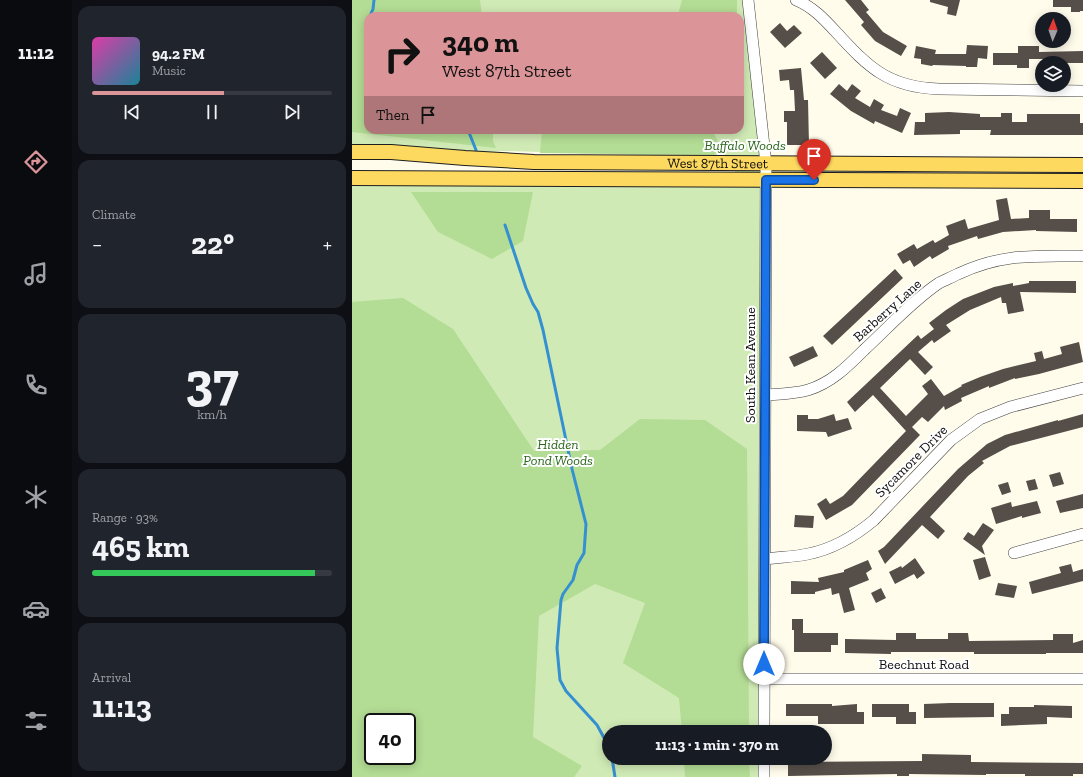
<!DOCTYPE html>
<meta charset="utf-8">
<style>
body{margin:0;font-family:"Zilla Slab",serif;background:#20242c;color:#f1f3f6;height:100vh;display:flex;flex-direction:column;font-size:15px;white-space:nowrap}
*{box-sizing:border-box;margin:0}
p{font-size:13px;color:#9ea1a6}
.icon{flex:none;width:22px;height:22px;fill:none;stroke:currentColor;stroke-width:2;stroke-linecap:round;stroke-linejoin:round}
.map{position:relative;flex:1;overflow:hidden}
.panel{display:flex;flex-direction:column;gap:6px;padding:6px;background:#0d0f14;width:280px}
.panel>*{flex:none}
.top-card{position:absolute;left:12px;top:12px;width:380px;height:122px;border-radius:12px;box-shadow:0 2px 10px #0003;background:#db9498;color:#111;overflow:hidden}
.needle{width:26px;rotate:2deg}
.tools{position:absolute;left:683px;top:12px;display:grid;gap:8px}
.tools a{display:grid;place-items:center;width:36px;height:36px;border-radius:50%;background:#171b24;box-shadow:0 2px 10px #0003;font-size:20px}
.speed{position:absolute;left:12px;top:713px;display:flex;gap:8px;font-size:20px;font-weight:700;text-align:center}
.speed>*{display:grid;place-content:center;width:52px;height:52px;border-radius:50%;background:#171b24;box-shadow:0 2px 10px #0003;line-height:1}
.speed .limit{border:2px solid #111;border-radius:6px;background:#fff;color:#111}
.pin{position:absolute;display:grid;place-items:center;width:34px;height:34px;color:#fff;margin:-41px -17px;border-radius:50% 50% 50% 0;rotate:-45deg;box-shadow:0 0 4px #0007}
.pin .icon{rotate:45deg}
.me{position:absolute;width:44px;margin:-22px;rotate:0deg;stroke-linejoin:round;filter:drop-shadow(0 0 3px #0008)}
.turn{display:flex;align-items:center;gap:14px;height:84px;padding:0 12px;font-size:18px}
.turn .icon{width:52px;height:52px;stroke-width:2.5}
.turn b{display:block;font-size:28px;line-height:34px}
.then{display:flex;align-items:center;height:38px;padding:0 12px;background:#0003;gap:8px;font-size:15px}
.big{font-size:30px;font-weight:700;line-height:1.1}
.panel .widget{flex:1;display:flex;flex-direction:column;justify-content:center;gap:6px;min-width:0;padding:0 14px;border-radius:12px;background:#20242c}
.panel .dial{align-items:center;gap:0}
.dial b{font-size:52px;line-height:1}
.song{display:flex;align-items:center;gap:12px}
.cover{width:48px;height:48px;border-radius:6px;background:linear-gradient(135deg,hsl(320 70% 55%),hsl(190 70% 35%))}
.played{height:4px;border-radius:2px;background:linear-gradient(90deg,#db9498 55%,#363941 55%)}
.keys{display:flex;justify-content:space-around;direction:ltr}
.heat{display:flex;justify-content:space-between;align-items:center;font-size:22px;direction:ltr}
.charge{height:6px;border-radius:3px;background:linear-gradient(90deg,#34c759 93%,#363941 0)}
.trip{position:absolute;left:250px;top:725px;width:230px;height:40px;border-radius:20px;background:#171b24;box-shadow:0 2px 10px #0003;font-weight:700;line-height:40px;text-align:center}
main{display:flex;flex:1;min-height:0}
.menu{display:flex;flex-direction:column;width:72px;justify-content:space-around;align-items:center;background:#090b0e;color:#9ea1a6}
.menu .icon{width:28px;height:28px}
.menu .on{color:#db9498}
.menu b{font-size:18px;color:#f1f3f6}
.map>svg:first-child{display:block}
</style>
<main>
<nav class="menu">
<b>11:12</b>
<svg class="icon on" aria-label="directions" viewBox="0 0 24 24"><path d="M12 3l9 9-9 9-9-9zM9 14v-3h6M13 9l2 2-2 2"/></svg>
<svg class="icon" aria-label="music" viewBox="0 0 24 24"><path d="M9 18V5l10-2v13"/><circle cx="6" cy="18" r="3"/><circle cx="16" cy="16" r="3"/></svg>
<svg class="icon" aria-label="phone" viewBox="0 0 24 24"><path d="M5 4h4l2 5-3 2q2 4 5 5l2-3 5 2v4C11 20 4 13 5 4z"/></svg>
<svg class="icon" aria-label="climate" viewBox="0 0 24 24"><path d="M12 3v18M4 7l16 10M4 17L20 7"/></svg>
<svg class="icon" aria-label="car" viewBox="0 0 24 24"><path d="M5 17H2v-5l4-1 3-4h7l3 4 3 1v5h-3M9 17h6M6 11h13"/><circle cx="7" cy="17" r="2"/><circle cx="17" cy="17" r="2"/></svg>
<svg class="icon" aria-label="filters" viewBox="0 0 24 24"><path d="M4 7h16M4 17h16"/><circle cx="9" cy="7" r="2"/><circle cx="15" cy="17" r="2"/></svg>
</nav>
<section class="panel">
<div class="widget">
<div class="song"><i class="cover"></i><div><b>94.2 FM</b><p>Music</p></div></div>
<div class="played"></div>
<div class="keys"><svg class="icon" aria-label="previous" viewBox="0 0 24 24"><path d="M18 5L8 12l10 7zM5 5v14"/></svg><svg class="icon" aria-label="pause" viewBox="0 0 24 24"><path d="M8 5v14M16 5v14"/></svg><svg class="icon" aria-label="next" viewBox="0 0 24 24"><path d="M6 5l10 7-10 7zM19 5v14"/></svg></div>
</div>
<div class="widget"><p>Climate</p>
<div class="heat"><a>−</a><b class="big">22°</b><a>+</a></div>
</div>
<div class="widget dial"><b>37</b><p>km/h</p></div>
<div class="widget"><p>Range · 93%</p><b class="big">465 km</b><div class="charge"></div></div>
<div class="widget"><p>Arrival</p><b class="big">11:13</b></div>
</section>
<div class="map">
<svg width="731" height="777" viewBox="0 0 731 777">
<rect width="100%" height="100%" fill="#fffcec"/>
<path fill="#d0eab5" fill-rule="evenodd" d="M0,0H396L411,172V732H257V758H411V777H0V182L383,172L384,158L152,151L136,152L0,147ZM16,16H388V130H16ZM21,722H55V756H21Z"/>
<path fill="#b3dc94" fill-rule="evenodd" d="M0,0H128L130,16H16V130H141V141L144,148L0,132Z
M330,0H385V16H328L327,11Z
M190,130H360L369,147L363,155L188,153Z
M59,192H181L171,241L140,259L86,232Z
M51,298L101,329L182,451L248,450L288,419L353,420L395,449L397,732H330L327,698L271,663L293,603L243,584L187,616L181,737L230,766L222,777H0V302ZM21,722H55V756H21Z
M332,758H397L398,777H333Z"/>
<g fill="none" stroke-linecap="round" stroke-linejoin="round">
<path stroke="#3490d1" stroke-width="3" d="M18,16L21,9L22,0
M116,130L124,150
M153,225L174,288L181,304L186,312L191,330L220,469L234,524L232,553L225,565L221,580L211,594L209,600L205,648L208,680L214,691L245,725L257,747
M260,758L263,777"/>
</g>
<path fill="#564e49" d="M493,0H509L517,10L514,12L531,32L555,46L549,56L523,41L509,25L512,22Z
M578,0H608L604,16L595,14L596,7L578,2Z
M701,0H731V11H728V12H719V7H701Z
M428,23L435,31L442,25L450,33L433,48L418,32Z
M615,45L636,46L635,59L626,58L625,67H614V66L581,65L580,66L569,64V59L562,58L564,46L584,50L583,54H614Z
M666,46H687V52L731,51V63H693V59H677V68H665V65H641V53H666Z
M470,52L485,68L473,79L458,63Z
M449,68L452,100H456L457,145H435V122H432V111H443L442,90H438L437,80L428,81L427,70Z
M487,84L495,91L500,84L509,91L503,98L518,107L522,99L532,105L529,110L545,116L548,108L559,113L550,133L523,121L522,124L499,111L478,94Z
M597,112L628,114V117H649V113H660V122H675V114H728V123H731V135H638L639,130H608V134L562,135L563,122H573V113Z
M655,198L659,219L677,218V210H698V219H725V232L684,231V230L651,232L626,239L625,236L596,246L597,249L580,259L578,256L562,267L558,260L551,264L545,254L562,244L565,249L581,240L583,243L597,235L594,226L613,219L616,229L647,220L644,200Z
M543,269L551,278L480,345L471,336Z
M677,281H724V293L668,292L672,311L656,314L654,303H650L649,297L618,310L594,325L599,331L582,343L580,340L566,352L581,367L573,375L558,359L528,388L554,416L576,394L570,386L579,379L592,396L610,386L609,385L628,377L651,369L684,361L682,353L690,351L692,359L710,354L708,347L727,342L731,362L687,374L663,379V378L637,388V386L609,398L610,401L593,410L592,406L576,422L570,417L560,427L568,435L500,505L474,520L465,504L474,498L478,504L491,496L554,431L521,395L503,412L495,402L566,335L569,339L582,329L577,323L594,310L611,299L642,287L661,283V286L677,283Z
M461,346L466,356L442,367L437,357Z
M482,414L484,421L496,418L500,429L476,437L474,432L445,431V415H456V419H466Z
M731,414V427L658,446L630,461L632,463L616,476L578,517L593,531L586,539L570,525L533,564L526,551L532,547L606,469L635,444L653,435L706,420V421Z
M708,472L712,484L701,487L697,475Z
M683,479L686,489L677,491L674,481Z
M656,482L659,492L650,495L646,485Z
M731,494V508L708,513L704,501Z
M685,501L689,513L670,518V516L644,524L639,508L659,502L660,507Z
M443,515L462,516L461,528L442,527Z
M631,523L642,530L630,546L633,555L611,539L616,532L622,536Z
M633,557L639,576L627,580L621,560Z
M563,558L573,573L565,579L562,574L543,584L537,572L549,566L550,568Z
M516,560L520,569L514,573L517,580L497,588L503,610L492,613L487,593L480,595L479,588L463,592V594H439V581L467,582L466,578L492,572V570Z
M719,564L721,572L731,569V581L680,594L677,582L709,573L707,567Z
M646,583L665,586L662,598L643,595Z
M529,588L534,598L524,603L519,593Z
M440,619H451V633H486V645H479V652H442V630H440Z
M544,633H564V639H596V633H616L617,641L701,640V634H721V643L731,640V653H694V654H622V652H539V654L493,653V639L544,640Z
M598,703H642V717L572,718V704Z
M434,704H480V706L505,704V712H512V724H466V716H434Z
M520,704H557V712H564V724H544V717H520Z
M682,705L720,706V718L695,717V724L649,726V714H657V707H682Z
M570,754L619,755V762L731,763V774H721V776H673V774H634V775L557,774V776H545V774L436,776V762L570,761Z"/>
<g fill="none" stroke-linecap="round" stroke-linejoin="round">
<g stroke="#404040" stroke-width="12">
<path id="minor" d="M396,0L414,164L412,732
M444,0C461,7 472,19 484,32C517,68 536,87 587,89L731,91
M413,395C427,394 442,394 456,390C479,383 495,367 512,350C536,328 559,302 587,283C593,280 600,277 606,274C651,253 684,256 731,256
M662,553L731,534
M413,559C427,557 442,557 456,554C481,549 503,536 522,520L599,440L628,419L658,407L731,388
M412,679H731
M412,777V758"/>
</g>
<g stroke="#1e1e1e" stroke-width="16">
<g id="major">
<path id="s1" d="M0,152H39L113,158L182,162L731,165"/>
<path d="M0,178L731,181"/>
</g>
</g>
<use href="#minor" stroke="#fff" stroke-width="11"/>
<use href="#major" stroke="#fdd95f" stroke-width="14"/>
</g>
<g fill="none" stroke-linecap="round" stroke-linejoin="round">
<g stroke="#114b97" stroke-width="10">
<path id="route" d="M412,664L414,180H462"/>
</g>
<use href="#route" stroke="#1a73e8" stroke-width="7"/>
</g>
<g text-anchor="middle" stroke-width="4" stroke-linejoin="round" paint-order="stroke">
<g font-size="14" font-style="italic" fill="#2a661b" stroke="#fff">
<text x="393" y="150">Buffalo Woods</text>
<text x="206" y="449">Hidden<tspan x="206" dy="16">Pond Woods</tspan></text>
</g>
<g font-size="14" fill="#0d0d0d" stroke="#fff">
<text dy="5" stroke="none"><textPath href="#s1" startOffset="366">West 87th Street</textPath></text>
<text transform="translate(535 310) rotate(-42)" y="5">Barberry Lane</text>
<text transform="translate(398 365) rotate(-90)" y="5">South Kean Avenue</text>
<text transform="translate(559 461) rotate(-45)" y="5">Sycamore Drive</text>
<text x="572" y="669">Beechnut Road</text>
</g>
</g>
</svg>
<div class="tools">
<a><svg class="needle" viewBox="-14 -14 28 28"><path d="M0-13l5 13h-10z" fill="#e53935"/><path d="M0 13l5-13h-10z" fill="#9ea1a6"/></svg></a>
<a><svg class="icon" aria-label="layers" viewBox="0 0 24 24"><path d="M12 4l9 5-9 5-9-5zM3 14l9 5 9-5"/></svg></a>
</div>
<div class="speed"><div class="limit">40</div></div>
<div class="pin" style="left:462px;top:180px;background:#d93025"><svg class="icon" aria-label="arrive" viewBox="0 0 24 24"><path d="M6 21V4h12l-3 4 3 4H6"/></svg></div>
<svg class="me" style="left:412px;top:664px" viewBox="-20 -20 40 40"><circle r="19" fill="#fff"/><path d="M0-13L10 11 0 6-10 11z" fill="#1a73e8"/></svg>
<div class="trip">11:13 · 1 min · 370 m</div>
<div class="top-card">
<div class="turn"><svg class="icon" aria-label="right" viewBox="0 0 24 24"><path d="M7 20v-9h11M14 6l5 5-5 5"/></svg><div><b>340 m</b>West 87th Street</div></div>
<div class="then">Then<svg class="icon" aria-label="arrive" viewBox="0 0 24 24"><path d="M6 21V4h12l-3 4 3 4H6"/></svg></div>
</div>
</div>
</main>
